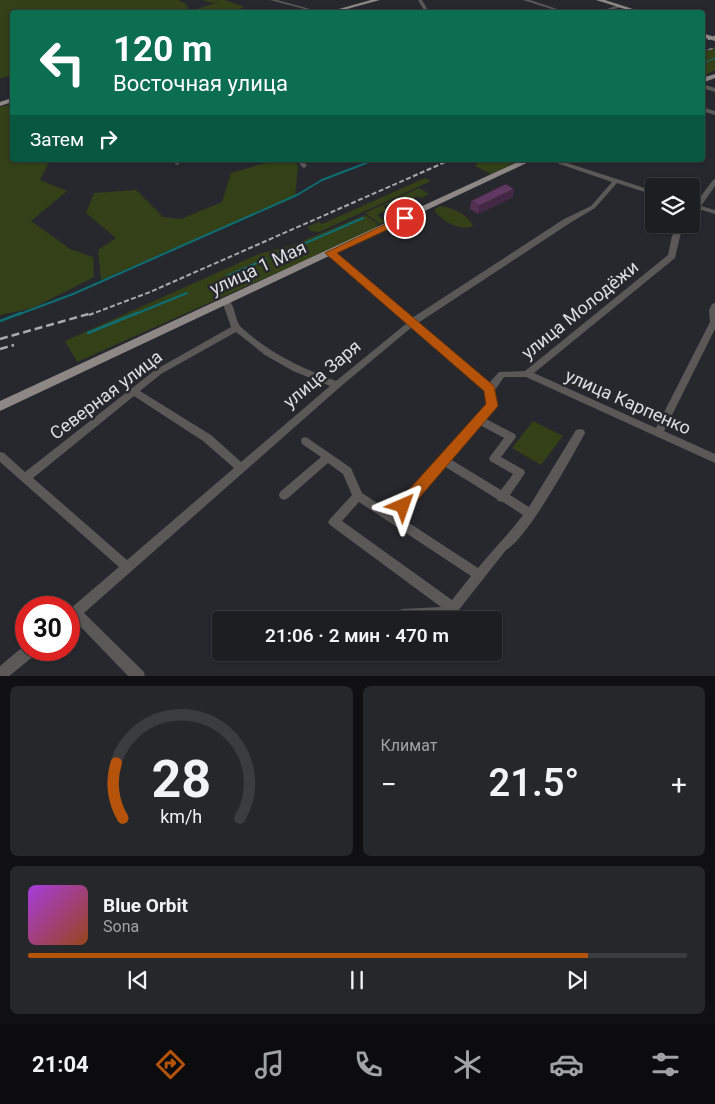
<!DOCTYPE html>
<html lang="ru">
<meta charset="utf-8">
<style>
body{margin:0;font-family:Roboto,sans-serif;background:#25272a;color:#f1f3f6;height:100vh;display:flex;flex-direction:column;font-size:19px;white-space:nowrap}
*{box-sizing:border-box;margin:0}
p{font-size:16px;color:#a0a2a5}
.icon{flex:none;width:28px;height:28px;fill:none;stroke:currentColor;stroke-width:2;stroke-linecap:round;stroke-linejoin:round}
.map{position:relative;height:676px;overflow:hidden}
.sheet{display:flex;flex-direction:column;gap:10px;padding:10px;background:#101013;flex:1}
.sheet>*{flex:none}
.top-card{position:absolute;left:10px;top:10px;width:695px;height:152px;border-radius:5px;box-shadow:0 1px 4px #0004,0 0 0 1px #3b3c40;background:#0b6e4f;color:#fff;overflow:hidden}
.tools{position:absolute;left:645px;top:178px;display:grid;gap:10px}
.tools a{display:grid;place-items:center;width:55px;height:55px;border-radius:5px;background:#1d1e22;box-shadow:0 1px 4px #0004,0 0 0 1px #3b3c40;font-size:25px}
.speed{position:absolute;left:15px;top:596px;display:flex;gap:10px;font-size:25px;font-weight:700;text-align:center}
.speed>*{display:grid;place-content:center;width:65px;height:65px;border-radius:50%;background:#1d1e22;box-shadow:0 1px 4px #0004,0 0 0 1px #3b3c40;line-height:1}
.speed .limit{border:8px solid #d22;background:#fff;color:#111}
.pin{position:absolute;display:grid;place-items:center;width:42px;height:42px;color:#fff;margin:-21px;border:2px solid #fff;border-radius:50%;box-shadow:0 1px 5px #0007}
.me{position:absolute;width:55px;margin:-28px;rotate:43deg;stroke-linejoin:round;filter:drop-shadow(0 0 4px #0008)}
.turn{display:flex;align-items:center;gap:18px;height:105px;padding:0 20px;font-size:22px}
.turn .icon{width:65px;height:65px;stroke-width:2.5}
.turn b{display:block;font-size:35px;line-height:42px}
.then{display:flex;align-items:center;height:48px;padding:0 20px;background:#0003;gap:10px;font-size:19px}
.big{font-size:38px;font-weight:600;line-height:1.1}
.sheet .widget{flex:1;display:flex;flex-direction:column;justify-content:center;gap:8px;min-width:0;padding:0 18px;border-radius:8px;background:#25272a}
.sheet .dial{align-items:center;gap:0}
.dial svg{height:130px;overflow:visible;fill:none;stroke:#3b3c40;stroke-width:7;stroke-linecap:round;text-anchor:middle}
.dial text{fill:#f1f3f6;stroke:none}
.song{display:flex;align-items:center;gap:15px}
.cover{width:60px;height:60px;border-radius:8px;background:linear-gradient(135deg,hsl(280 70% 55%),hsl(20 70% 35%))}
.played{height:5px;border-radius:2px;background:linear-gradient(90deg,#b45309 85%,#3b3c40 85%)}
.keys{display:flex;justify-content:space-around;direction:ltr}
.heat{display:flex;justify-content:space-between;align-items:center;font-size:28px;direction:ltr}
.sheet .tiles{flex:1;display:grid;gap:10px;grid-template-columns:1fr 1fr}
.widget:last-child{grid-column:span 2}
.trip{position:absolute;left:212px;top:611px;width:290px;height:50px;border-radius:5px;background:#1d1e22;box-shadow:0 1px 4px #0004,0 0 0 1px #3b3c40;font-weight:600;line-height:50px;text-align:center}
.tab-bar{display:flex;height:80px;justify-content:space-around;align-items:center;background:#0c0c0e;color:#a0a2a5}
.tab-bar .icon{width:35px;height:35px}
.tab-bar .on{color:#b45309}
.tab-bar b{font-size:22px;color:#f1f3f6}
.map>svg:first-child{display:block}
</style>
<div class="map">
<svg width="715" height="677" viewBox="0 0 715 677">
<rect width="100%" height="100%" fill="#27282d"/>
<path fill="#344018" d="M0,0H178L186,4L190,11L219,2L211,3L203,0H225L244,7L234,12H12V75L0,78Z
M715,48V70L703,76V52Z
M12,104V160H50L40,180L67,191L31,221L70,249L93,257L94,277L33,308L0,315V107Z
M276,160H294L298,166L295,197L101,280L98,250L116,238L86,213L94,193L136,190L163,217L181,219L222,202L231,173Z
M480,160H521L491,174L475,166Z
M425,178L431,181L319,232L311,231L307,227L319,222L322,224Z
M419,188L429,194L421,198L418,196L393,207L388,204L383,206L387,210L377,215L383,220L393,215L397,216L380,224L365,213Z
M440,206C451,207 469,215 473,226C461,232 441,221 434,210Z
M365,215L378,224L375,229L77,362L65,341L259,254L293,245Z
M533,421L563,436L541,465L512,448Z"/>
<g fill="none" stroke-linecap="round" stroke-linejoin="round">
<path stroke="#0d6e74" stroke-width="1" d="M702,64L715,58"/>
<path stroke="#0d6e74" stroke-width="2" d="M276,256L363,218
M227,276L266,259
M17,315L73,294L297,195L322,180L374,160
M133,315L187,293"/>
<path stroke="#0d6e74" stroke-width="2.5" d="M0,321L21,313
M88,333L137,313"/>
<path fill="#5b5858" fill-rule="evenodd" d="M270,0H277L321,12H316Z
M418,0H422L429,12H425Z
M523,0H530L566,12H561Z
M619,5L621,7L603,12H598Z
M702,84L715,88V92L702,88Z
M702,107L715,111V115L702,111Z
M176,160H182L179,164L177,165L174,163Z
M297,160H303L307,166L304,168L302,167Z
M548,160H558L654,191V195L617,183L595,208L570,223L418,323L489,383L499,372L525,371L668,255L672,236L681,224H687L680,236L675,258L534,373L656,428L710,322L709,310L712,304L715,303V329L664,431L715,454V463L526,377H504L495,390L497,405L486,419L515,434L516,437L501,457L524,470L525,473L510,495L529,507L576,430L580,429L584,430L585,433C572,457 527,539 506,550L454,616L450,618L417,620L398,619L396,615L398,611L402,609L441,607L330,525L328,522L330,519L352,495L343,474L328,463L288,498L284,500L280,498L279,495L280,492L321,457L302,444L301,441L302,438L306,437L351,468L362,493L391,512L487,404L485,390L412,327L340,387L84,613L144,672L145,677H129L75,621L69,624V610L71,608L119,567L0,462V452L4,453L25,472L155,370L231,327L222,301L226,298C236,303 234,321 242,328C269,353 302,368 336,381L407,323L327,255L326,253L327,251H333L412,318L564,219L591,206L612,182ZM236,332L265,355L293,371L330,386L241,462L211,435L140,391L161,374ZM134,396L203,441L234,468L127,560L33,478ZM480,425L504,438L489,458L490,461L513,474L501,490L450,459ZM444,466L497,499L498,501L503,502L523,515C509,534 493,549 478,568L400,517ZM359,502L471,576L452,600L342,521Z
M715,179V186L701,206L715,210V214L698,209L694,216H691V203L695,204L713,180Z
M25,645L26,650H36L35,655L8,677H0V666Z"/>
<path fill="#8d8786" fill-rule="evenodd" d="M371,0H380L336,12H328Z
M596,0H605L636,10L631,11Z
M702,33L715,37V41L702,37Z
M715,74V78L702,83V78Z
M12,98V102L0,106V102Z
M522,160H533L0,411V401Z"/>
<path stroke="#a9a9ad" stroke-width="1" stroke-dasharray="4.5 2" stroke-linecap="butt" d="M702,43L715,36
M702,51L715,48"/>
<path stroke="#a9a9ad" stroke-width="2" stroke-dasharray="5 2.5" stroke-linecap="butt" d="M89,315L150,292L450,160"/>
<path stroke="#a9a9ad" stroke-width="2.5" stroke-dasharray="8 4" stroke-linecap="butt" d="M0,339L92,313
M0,349L14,345"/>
</g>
<path fill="#523153" d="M513,197L478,214L470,209L471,201Z"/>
<path fill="#422844" d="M514,189L513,197L478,214L479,206Z"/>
<path fill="#5f3961" stroke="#422844" d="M506,184L514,189L479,206L471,201Z"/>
<path fill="#b45309" stroke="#753606" d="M405,215L410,218L408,220L337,253L494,386L498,406L408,511L403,512L398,511L396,506L398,502L486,404L484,391L325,253Z"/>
<g text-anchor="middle" stroke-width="5" stroke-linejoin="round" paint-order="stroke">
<g font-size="18" fill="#dedee2" stroke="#27282d">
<text transform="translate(258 268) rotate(-25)" y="6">улица 1 Мая</text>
<text transform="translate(580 310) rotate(-39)" y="6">улица Молодёжи</text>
<text transform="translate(322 374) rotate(-40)" y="6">улица Заря</text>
<text transform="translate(106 395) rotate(-37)" y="6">Северная улица</text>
<text transform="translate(628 402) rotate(24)" y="6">улица Карпенко</text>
</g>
</g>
</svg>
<div class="tools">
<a><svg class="icon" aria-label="layers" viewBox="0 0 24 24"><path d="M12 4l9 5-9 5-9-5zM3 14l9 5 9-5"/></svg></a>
</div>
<div class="speed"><div class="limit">30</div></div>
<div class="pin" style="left:405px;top:218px;background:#d93025"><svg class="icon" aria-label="arrive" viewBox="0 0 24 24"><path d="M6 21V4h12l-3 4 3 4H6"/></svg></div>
<svg class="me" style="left:403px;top:506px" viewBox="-20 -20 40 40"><path d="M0-17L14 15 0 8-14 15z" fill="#b45309" stroke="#fff" stroke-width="4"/></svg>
<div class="trip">21:06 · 2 мин · 470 m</div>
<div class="top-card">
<div class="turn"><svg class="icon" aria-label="left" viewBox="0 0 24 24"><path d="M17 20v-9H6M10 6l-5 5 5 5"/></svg><div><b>120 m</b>Восточная улица</div></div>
<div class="then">Затем<svg class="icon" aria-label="right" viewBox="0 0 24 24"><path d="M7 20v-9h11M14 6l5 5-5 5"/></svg></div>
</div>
</div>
<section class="sheet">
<div class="tiles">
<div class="widget dial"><svg viewBox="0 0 100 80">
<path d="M14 69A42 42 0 1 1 86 69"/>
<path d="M14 69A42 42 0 0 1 10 35" stroke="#b45309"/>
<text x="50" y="56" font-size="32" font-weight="700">28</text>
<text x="50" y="72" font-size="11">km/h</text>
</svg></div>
<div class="widget"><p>Климат</p>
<div class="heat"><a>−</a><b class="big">21.5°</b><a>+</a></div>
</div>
<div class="widget">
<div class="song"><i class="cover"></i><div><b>Blue Orbit</b><p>Sona</p></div></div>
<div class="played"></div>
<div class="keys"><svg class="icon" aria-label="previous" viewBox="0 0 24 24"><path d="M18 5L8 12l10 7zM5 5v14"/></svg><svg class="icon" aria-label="pause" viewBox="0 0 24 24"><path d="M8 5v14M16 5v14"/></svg><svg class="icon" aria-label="next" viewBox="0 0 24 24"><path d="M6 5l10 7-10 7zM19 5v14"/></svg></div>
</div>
</div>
</section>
<nav class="tab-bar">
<b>21:04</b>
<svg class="icon on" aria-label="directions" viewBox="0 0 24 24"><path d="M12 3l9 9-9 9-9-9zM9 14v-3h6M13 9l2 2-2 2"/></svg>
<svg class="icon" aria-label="music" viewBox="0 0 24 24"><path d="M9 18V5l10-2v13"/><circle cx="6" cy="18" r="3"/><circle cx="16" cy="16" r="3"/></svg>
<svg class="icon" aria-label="phone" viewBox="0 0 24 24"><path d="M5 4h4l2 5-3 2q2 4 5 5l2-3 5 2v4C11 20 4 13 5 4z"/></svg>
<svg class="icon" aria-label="climate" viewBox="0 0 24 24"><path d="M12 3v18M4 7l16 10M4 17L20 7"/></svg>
<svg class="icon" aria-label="car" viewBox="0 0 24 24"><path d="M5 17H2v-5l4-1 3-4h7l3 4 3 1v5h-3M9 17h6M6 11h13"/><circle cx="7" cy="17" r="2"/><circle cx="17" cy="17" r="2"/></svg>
<svg class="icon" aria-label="filters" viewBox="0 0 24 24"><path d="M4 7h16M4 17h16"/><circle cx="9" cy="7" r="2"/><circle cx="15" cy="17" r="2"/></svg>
</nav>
